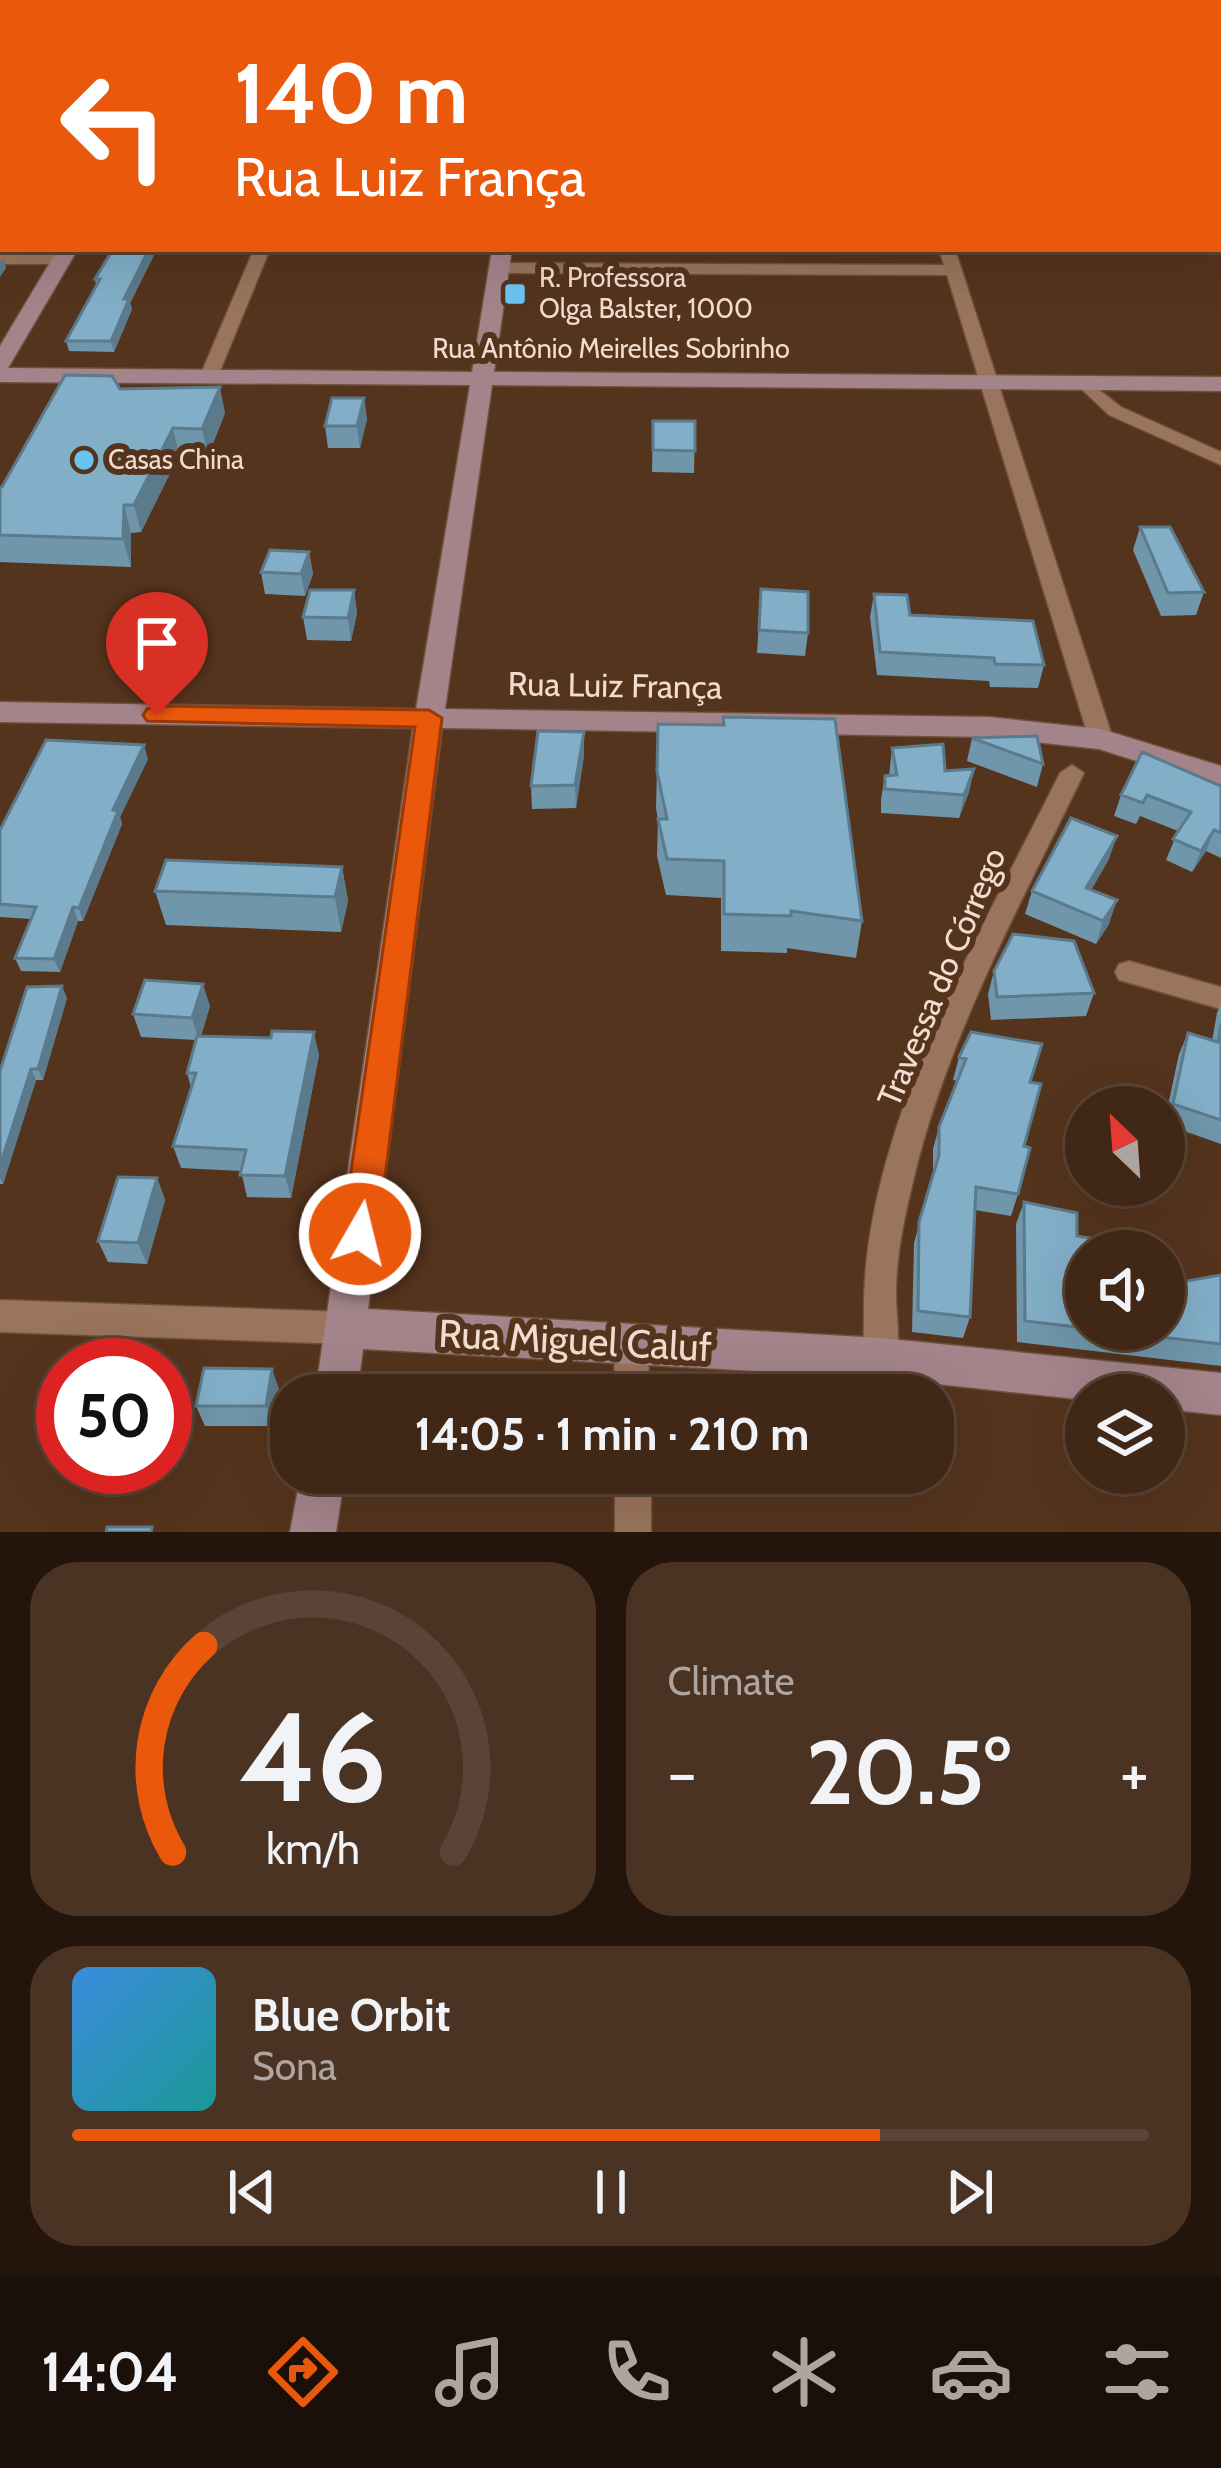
<!DOCTYPE html>
<meta charset="utf-8">
<style>
body{margin:0;font-family:Cabin,sans-serif;background:#4b3323;color:#f1f3f6;height:100vh;display:flex;flex-direction:column;font-size:45px;white-space:nowrap}
*{box-sizing:border-box;margin:0}
p{font-size:39px;color:#aea5a1}
.icon{flex:none;width:66px;height:66px;fill:none;stroke:currentColor;stroke-width:2;stroke-linecap:round;stroke-linejoin:round}
.map{position:relative;height:1532px;overflow:hidden}
.drawer{display:flex;flex-direction:column;gap:30px;padding:30px;background:#23150c;flex:1}
.drawer>*{flex:none}
.guide{position:absolute;left:0px;top:0px;width:1221px;height:252px;box-shadow:0 12px 48px #0002,0 0 0 3px #594435;background:#ea580c;color:#fff;overflow:hidden}
.needle{width:78px;rotate:335deg}
.tools{position:absolute;left:1065px;top:1086px;display:grid;gap:24px}
.tools a{display:grid;place-items:center;width:120px;height:120px;border-radius:50%;background:#402716;box-shadow:0 12px 48px #0002,0 0 0 3px #594435;font-size:60px}
.speed{position:absolute;left:36px;top:1338px;display:flex;gap:24px;font-size:60px;font-weight:700;text-align:center}
.speed>*{display:grid;place-content:center;width:156px;height:156px;border-radius:50%;background:#402716;box-shadow:0 12px 48px #0002,0 0 0 3px #594435;line-height:1}
.speed .limit{border:18px solid #d22;background:#fff;color:#111}
.pin{position:absolute;display:grid;place-items:center;width:102px;height:102px;color:#fff;margin:-123px -51px;border-radius:50% 50% 50% 0;rotate:-45deg;box-shadow:0 0 12px #0007}
.pin .icon{rotate:45deg}
.me{position:absolute;width:132px;margin:-66px;rotate:8deg;stroke-linejoin:round;filter:drop-shadow(0 0 9px #0008)}
.turn{display:flex;align-items:center;gap:42px;height:252px;padding:0 36px;font-size:54px}
.turn .icon{width:156px;height:156px;stroke-width:2.5}
.turn b{display:block;font-size:84px;line-height:102px}
.big{font-size:90px;font-weight:700;line-height:1.1}
.drawer .card{flex:1;display:flex;flex-direction:column;justify-content:center;gap:18px;min-width:0;padding:0 42px;border-radius:48px;background:#4b3323}
.drawer .dial{align-items:center;gap:0}
.dial svg{height:312px;overflow:visible;fill:none;stroke:#594435;stroke-width:7;stroke-linecap:round;text-anchor:middle}
.dial text{fill:#f1f3f6;stroke:none}
.song{display:flex;align-items:center;gap:36px}
.cover{width:144px;height:144px;border-radius:18px;background:linear-gradient(135deg,hsl(210 70% 55%),hsl(180 70% 35%))}
.played{height:12px;border-radius:6px;background:linear-gradient(90deg,#ea580c 75%,#594435 75%)}
.keys{display:flex;justify-content:space-around;direction:ltr}
.heat{display:flex;justify-content:space-between;align-items:center;font-size:66px;direction:ltr}
.drawer .tiles{flex:1;display:grid;gap:30px;grid-template-columns:1fr 1fr}
.card:last-child{grid-column:span 2}
.trip{position:absolute;left:270px;top:1374px;width:684px;height:120px;border-radius:48px;background:#402716;box-shadow:0 12px 48px #0002,0 0 0 3px #594435;font-weight:700;line-height:120px;text-align:center}
.tabs{display:flex;height:192px;justify-content:space-around;align-items:center;background:#1a1009;color:#aea5a1}
.tabs .icon{width:84px;height:84px}
.tabs .selected{color:#ea580c}
.tabs b{font-size:54px;color:#f1f3f6}
.map>svg:first-child{display:block}
</style>
<div class="map">
<svg width="1221" height="1532" viewBox="0 0 1221 1532">
<rect width="100%" height="100%" fill="#55341d"/>
<g fill="none" stroke-linecap="round" stroke-linejoin="round">
<g stroke="#6e503c" stroke-width="3">
<path id="street" d="M709,0H721L722,3H710Z
M863,0H875L876,3H864Z
M1192,0H1205L1207,3H1194Z
M1218,22L1221,23V35L1218,34Z
M0,164H3V172H0Z
M1218,174H1221V182H1218Z
M254,249H270L218,376L215,380H203L200,376Z
M939,249H955L1113,739L1109,745H1093L1089,739L947,275L500,273L492,268L500,263L944,265Z
M0,254H62L70,259L62,264H0Z
M1084,378L1121,407L1221,452V465L1109,415L1075,383Z
M1072,765L1084,773C1023,899 954,1025 918,1161C908,1202 897,1245 896,1288C895,1314 903,1345 893,1369L881,1374L869,1369C862,1352 864,1334 864,1315C861,1134 981,932 1060,773Z
M1129,961L1221,987V1009L1119,980L1115,972L1119,964Z
M0,1300L347,1312L359,1317L364,1328L359,1339L347,1344L0,1332Z
M631,1326L643,1331L648,1342L649,1395H615L614,1342L619,1331Z
M615,1473H651V1532H615Z"/>
</g>
<g stroke="#6e503c" stroke-width="3">
<path id="secondary" d="M58,249H78L8,368L472,372L492,249H512L494,372L1221,377V391L492,385L445,709L989,717L1101,729L1221,766V788L1099,749L989,737L442,728L368,1309L881,1338L1221,1373V1415L1164,1409V1395H1086V1400L881,1378L363,1349L357,1395H315L413,728L0,722V702L416,709L470,385L0,382V346Z
M301,1473H345L336,1532H290Z"/>
</g>
<use href="#street" fill="#9a745c" fill-rule="evenodd"/>
<use href="#secondary" fill="#a4848b" fill-rule="evenodd"/>
</g>
<path fill="#7096ab" d="M0,0H184L183,3H3V52L0,55Z
M269,0H487L476,3H277Z
M0,217L3,218V249L40,250L0,251Z
M113,249H153L154,255L130,303L132,309L114,352L69,351L66,341L96,285L95,279Z
M120,389L225,413L208,456L179,455L141,532L131,533V567L0,562V487Z
M364,398L367,419L360,448H328L325,426Z
M653,421H695L694,473L652,472Z
M1140,527L1204,592L1196,615L1161,616L1133,550Z
M309,552L313,574L305,596L265,594L261,572Z
M761,589L808,633L805,656L757,653Z
M354,590L357,613L351,641L307,640L303,617Z
M874,594L910,615L1044,665L1038,688L990,687L989,681L877,675L870,617Z
M658,724L862,921L856,958L787,948V953L721,951V898L666,895L657,856L658,820L656,808Z
M584,732V755L576,808L532,809L531,786Z
M972,738L1043,764L1037,787L967,761Z
M892,748L945,771L974,769L969,792L959,818L881,813V799L885,776H889Z
M148,759L120,817L122,824L83,921H78L60,972L21,971L15,958L31,919L0,917V830Z
M1221,786V858L1206,851L1192,872L1166,860L1178,831L1140,816L1136,824L1114,816L1121,795Z
M1109,859L1091,890L1109,924L1096,944L1025,914L1032,891Z
M342,867L348,901L341,932L166,925L155,891Z
M994,971L1094,993L1086,1016L991,1020L988,994Z
M67,998L43,1080H36L3,1184H0V1071Z
M1221,1004V1144L1164,1124L1179,1054L1188,1033L1212,1041L1217,1013Z
M210,1006L201,1036L319,1055L291,1198L247,1197L241,1171L181,1168L173,1146L191,1087L187,1073L196,1040L141,1037L133,1014Z
M971,1032L1030,1082L1018,1194L1011,1216L975,1210L970,1317L963,1338L912,1332L914,1243L933,1176V1149L939,1127L957,1081L953,1080L959,1057Z
M157,1178L165,1200L147,1264L108,1262L98,1241Z
M1024,1202L1077,1236L1086,1329L1221,1275V1366L1017,1342L1016,1224Z
M279,1389L274,1426H205L196,1406Z"/>
<path fill="#5b7a8b" d="M375,0H487L476,3H376Z
M2,31L3,52L0,55V33Z
M149,249H153L154,255L130,303L132,309L114,352L111,341L124,299Z
M4,258L6,268L0,277V263Z
M220,387L225,413L208,456L202,429Z
M364,398L367,419L360,448L357,426Z
M173,428L179,455L141,532L134,505Z
M124,505L131,533V567L123,539Z
M309,552L313,574L305,596L301,574Z
M354,590L357,613L351,641L348,618Z
M584,732V755L576,808L575,785Z
M144,745L148,759L120,817L122,824L83,921L79,908L113,810Z
M974,769L969,792L959,818L964,795Z
M1214,830L1206,851L1192,872L1201,851Z
M1117,836L1109,859L1079,911L1086,888Z
M342,867L348,901L341,932L335,897Z
M1117,900L1109,924L1096,944L1103,921Z
M73,907L78,921L60,972L54,959Z
M203,984L210,1006L199,1041L192,1018Z
M62,986L67,998L43,1080L38,1069Z
M314,1032L319,1055L291,1198L285,1176Z
M31,1069L36,1080L3,1184L0,1178V1166Z
M157,1178L165,1200L147,1264L138,1243Z
M272,1369L279,1389L274,1426L266,1406Z"/>
<path fill="#82aec7" stroke="#5b7a8b" stroke-width="3" d="M2,0H58L55,3H3V31L0,33Z
M120,0H172L171,3H118Z
M0,217L3,218V240L0,241Z
M113,249H149L124,299H129L111,341H66L100,279H95Z
M65,375L112,376L120,389L220,387L202,429L173,428L134,505H124L123,539L0,535V487H2Z
M332,398H364L357,426H325Z
M653,421H695V451L653,450Z
M1140,527H1170L1204,592L1168,593Z
M270,550L309,552L301,574L261,572Z
M761,589L808,592V633L759,630Z
M310,590H354L348,618L303,617Z
M874,594L907,595L910,615L1033,621L1044,665L995,664L994,658L880,652Z
M723,717L835,719L862,921L791,911V916L724,914V861L667,859L658,819H667L657,771L658,724L724,725Z
M538,731L584,732L575,785L531,786Z
M1037,736L1043,764L972,738Z
M46,740L144,745L113,810L118,811L79,908L73,907L54,959L15,958L36,907L0,904V830Z
M943,744L945,771L974,769L964,795L885,789V776L897,775L892,748Z
M1142,752L1221,786V833L1214,830L1201,851L1173,839L1191,812L1147,795L1143,803L1121,795Z
M1071,818L1117,836L1086,888L1117,900L1103,921L1032,891Z
M166,860L342,867L335,897L155,891Z
M1013,934L1074,941L1094,993L997,997L994,971Z
M145,980L203,984L192,1018L133,1014Z
M62,986L38,1069H31L0,1166V1071L27,987Z
M1221,1024V1120L1173,1104L1188,1033L1218,1042Z
M272,1031L314,1032L285,1176L240,1175L246,1150L173,1146L196,1073H187L197,1036L271,1038Z
M971,1032L1042,1044L1030,1082L1041,1084L1024,1146L1030,1148L1018,1194L976,1187L970,1317L918,1311L919,1222L939,1155V1127L966,1059L959,1057Z
M118,1177L157,1178L138,1243L98,1241Z
M1024,1202L1077,1213V1236L1128,1244L1129,1251H1086V1328L1025,1321Z
M1221,1275V1344L1091,1329H1164V1285Z
M204,1368L272,1369L266,1406H196Z
M107,1527H152L151,1532H106Z"/>
<path fill="#ea580c" stroke="#983908" stroke-width="3" d="M157,706L429,710L442,718L378,1234L372,1246L360,1251L347,1246L342,1234L415,727L147,721L143,715L147,709Z"/>
<g fill="#6bc3f2" stroke="#55341d" stroke-width="4.5">
<rect x="503" y="282" width="24" height="24" rx="6"/>
<circle cx="84" cy="460" r="12"/>
</g>
<g text-anchor="middle" stroke-width="12" stroke-linejoin="round" paint-order="stroke">
<g font-size="27" fill="#f2dccf" stroke="#55341d" text-anchor="start">
<text x="539" y="287">R. Professora<tspan x="539" dy="31">Olga Balster, 1000</tspan></text>
<text x="108" y="469">Casas China</text>
</g>
<g font-size="27" fill="#f2dccf" stroke="#55341d">
<text x="611" y="358">Rua Antônio Meirelles Sobrinho</text>
</g>
<g font-size="33" fill="#f2dccf" stroke="#55341d">
<text transform="translate(615 685) rotate(1)" y="12">Rua Luiz França</text>
<text transform="translate(941 977) rotate(-67)" y="12">Travessa do Córrego</text>
</g>
<g font-size="39" fill="#f2dccf" stroke="#55341d">
<text transform="translate(575 1340) rotate(3)" y="14">Rua Miguel Caluf</text>
</g>
</g>
</svg>
<div class="tools">
<a><svg class="needle" viewBox="-14 -14 28 28"><path d="M0-13l5 13h-10z" fill="#e53935"/><path d="M0 13l5-13h-10z" fill="#aea5a1"/></svg></a>
<a><svg class="icon" aria-label="sound" viewBox="0 0 24 24"><path d="M4 9h4l5-4v14l-5-4H4zM17 9q2 3 0 6"/></svg></a>
<a><svg class="icon" aria-label="layers" viewBox="0 0 24 24"><path d="M12 4l9 5-9 5-9-5zM3 14l9 5 9-5"/></svg></a>
</div>
<div class="speed"><div class="limit">50</div></div>
<div class="pin" style="left:157px;top:715px;background:#d93025"><svg class="icon" aria-label="arrive" viewBox="0 0 24 24"><path d="M6 21V4h12l-3 4 3 4H6"/></svg></div>
<svg class="me" style="left:360px;top:1234px" viewBox="-20 -20 40 40"><circle r="17" fill="#ea580c" stroke="#fff" stroke-width="3"/><path d="M0-11L8 9 0 5-8 9z" fill="#fff"/></svg>
<div class="trip">14:05 · 1 min · 210 m</div>
<div class="guide">
<div class="turn"><svg class="icon" aria-label="left" viewBox="0 0 24 24"><path d="M17 20v-9H6M10 6l-5 5 5 5"/></svg><div><b>140 m</b>Rua Luiz França</div></div>
</div>
</div>
<section class="drawer">
<div class="tiles">
<div class="card dial"><svg viewBox="0 0 100 80">
<path d="M14 69A42 42 0 1 1 86 69"/>
<path d="M14 69A42 42 0 0 1 22 16" stroke="#ea580c"/>
<text x="50" y="56" font-size="32" font-weight="700">46</text>
<text x="50" y="72" font-size="11">km/h</text>
</svg></div>
<div class="card"><p>Climate</p>
<div class="heat"><a>−</a><b class="big">20.5°</b><a>+</a></div>
</div>
<div class="card">
<div class="song"><i class="cover"></i><div><b>Blue Orbit</b><p>Sona</p></div></div>
<div class="played"></div>
<div class="keys"><svg class="icon" aria-label="previous" viewBox="0 0 24 24"><path d="M18 5L8 12l10 7zM5 5v14"/></svg><svg class="icon" aria-label="pause" viewBox="0 0 24 24"><path d="M8 5v14M16 5v14"/></svg><svg class="icon" aria-label="next" viewBox="0 0 24 24"><path d="M6 5l10 7-10 7zM19 5v14"/></svg></div>
</div>
</div>
</section>
<nav class="tabs">
<b>14:04</b>
<svg class="icon selected" aria-label="directions" viewBox="0 0 24 24"><path d="M12 3l9 9-9 9-9-9zM9 14v-3h6M13 9l2 2-2 2"/></svg>
<svg class="icon" aria-label="music" viewBox="0 0 24 24"><path d="M9 18V5l10-2v13"/><circle cx="6" cy="18" r="3"/><circle cx="16" cy="16" r="3"/></svg>
<svg class="icon" aria-label="phone" viewBox="0 0 24 24"><path d="M5 4h4l2 5-3 2q2 4 5 5l2-3 5 2v4C11 20 4 13 5 4z"/></svg>
<svg class="icon" aria-label="climate" viewBox="0 0 24 24"><path d="M12 3v18M4 7l16 10M4 17L20 7"/></svg>
<svg class="icon" aria-label="car" viewBox="0 0 24 24"><path d="M5 17H2v-5l4-1 3-4h7l3 4 3 1v5h-3M9 17h6M6 11h13"/><circle cx="7" cy="17" r="2"/><circle cx="17" cy="17" r="2"/></svg>
<svg class="icon" aria-label="filters" viewBox="0 0 24 24"><path d="M4 7h16M4 17h16"/><circle cx="9" cy="7" r="2"/><circle cx="15" cy="17" r="2"/></svg>
</nav>
